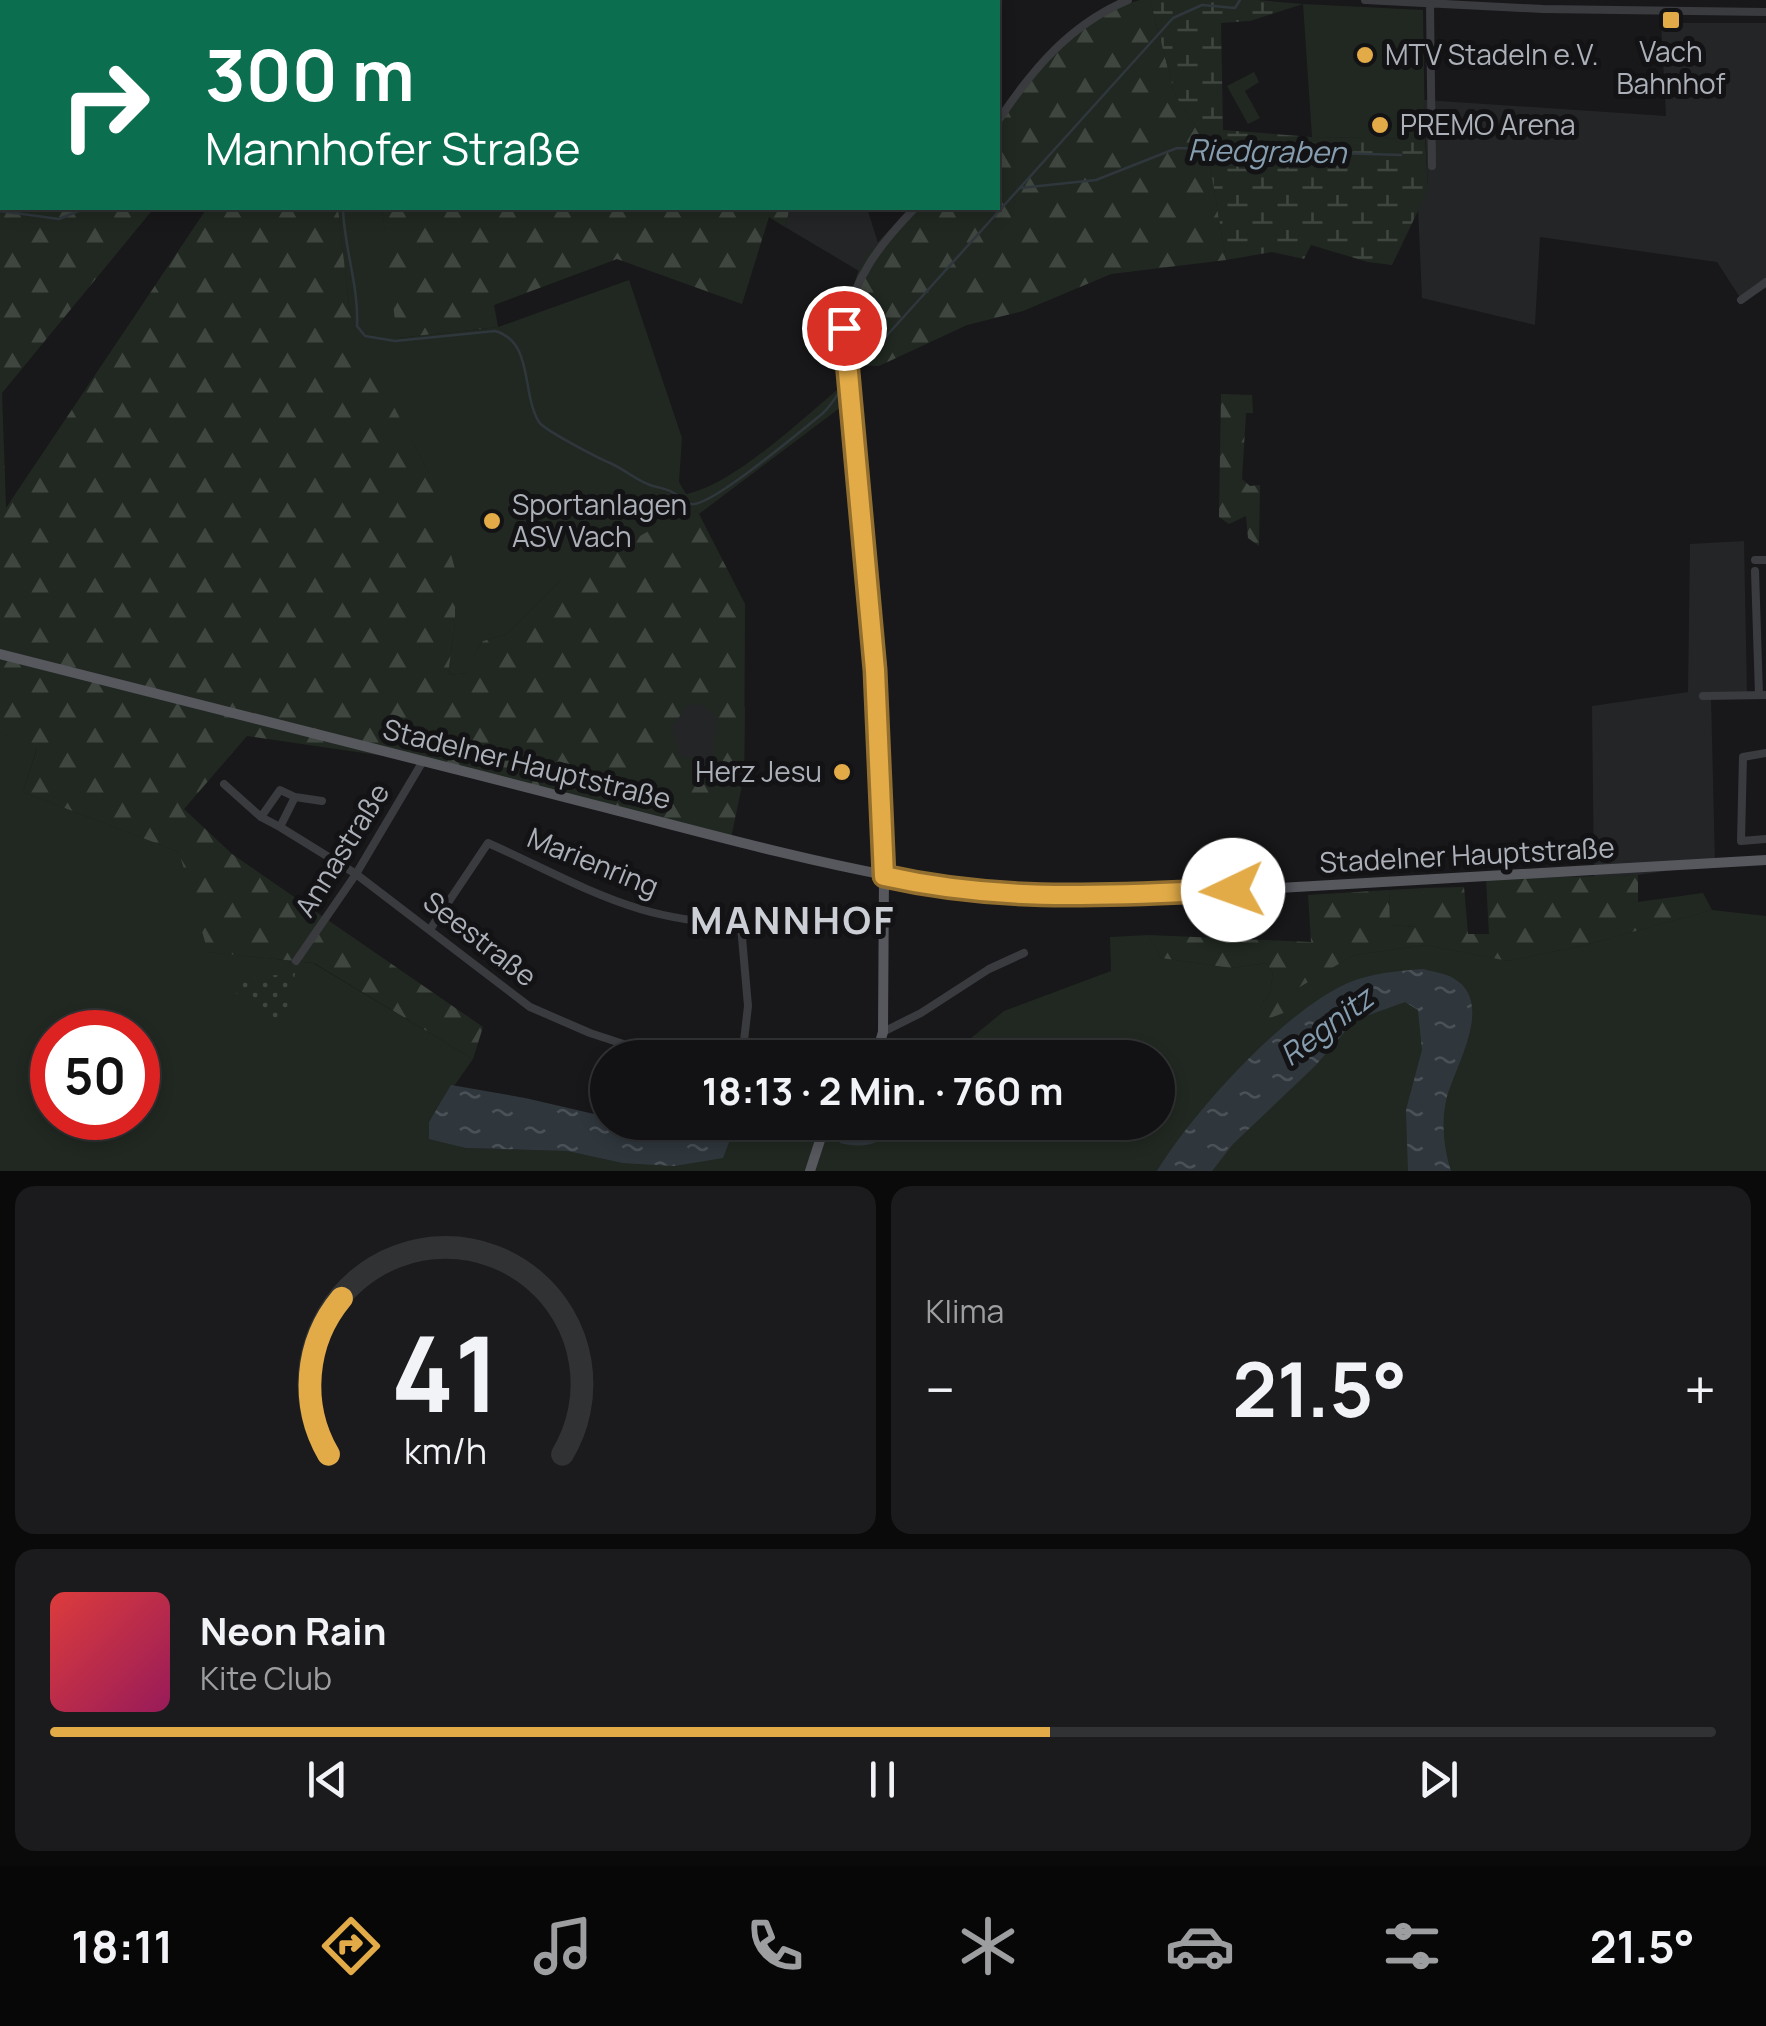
<!DOCTYPE html>
<html lang="de">
<meta charset="utf-8">
<style>
body{margin:0;font-family:Manrope,sans-serif;background:#1b1b1d;color:#f1f3f6;height:100vh;display:flex;flex-direction:column;font-size:38px;white-space:nowrap}
*{box-sizing:border-box;margin:0}
p{font-size:32px;color:#9c9ea0}
.icon{flex:none;width:55px;height:55px;fill:none;stroke:currentColor;stroke-width:2;stroke-linecap:round;stroke-linejoin:round}
.map{position:relative;height:1171px;overflow:hidden}
.side{display:flex;flex-direction:column;gap:15px;padding:15px;background:#0a0a0b;flex:1}
.side>*{flex:none}
.guide{position:absolute;left:0px;top:0px;width:1000px;height:210px;box-shadow:0 5px 15px #0003,0 0 0 2px #313234;background:#0b6e4f;color:#fff;overflow:hidden}
.speed{position:absolute;left:30px;top:1010px;display:flex;gap:20px;font-size:50px;font-weight:700;text-align:center}
.speed>*{display:grid;place-content:center;width:130px;height:130px;border-radius:50%;background:#121214;box-shadow:0 5px 15px #0003,0 0 0 2px #313234;line-height:1}
.speed .limit{border:15px solid #d22;background:#fff;color:#111}
.pin{position:absolute;display:grid;place-items:center;width:85px;height:85px;color:#fff;margin:-42px;border:5px solid #fff;border-radius:50%;box-shadow:0 2px 10px #0007}
.me{position:absolute;width:110px;margin:-55px;rotate:267deg;stroke-linejoin:round;filter:drop-shadow(0 0 8px #0008)}
.turn{display:flex;align-items:center;gap:35px;height:210px;padding:0 40px;font-size:45px}
.turn .icon{width:130px;height:130px;stroke-width:2.5}
.turn b{display:block;font-size:70px;line-height:85px}
.big{font-size:75px;font-weight:700;line-height:1.1}
.side .tile{flex:1;display:flex;flex-direction:column;justify-content:center;gap:15px;min-width:0;padding:0 35px;border-radius:20px;background:#1b1b1d}
.side .dial{align-items:center;gap:0}
.dial svg{height:260px;overflow:visible;fill:none;stroke:#313234;stroke-width:7;stroke-linecap:round;text-anchor:middle}
.dial text{fill:#f1f3f6;stroke:none}
.song{display:flex;align-items:center;gap:30px}
.cover{width:120px;height:120px;border-radius:15px;background:linear-gradient(135deg,hsl(0 70% 55%),hsl(330 70% 35%))}
.played{height:10px;border-radius:5px;background:linear-gradient(90deg,#e2ab48 60%,#313234 60%)}
.keys{display:flex;justify-content:space-around;direction:ltr}
.heat{display:flex;justify-content:space-between;align-items:center;font-size:55px;direction:ltr}
.side .tiles{flex:1;display:grid;gap:15px;grid-template-columns:1fr 1fr}
.tile:last-child{grid-column:span 2}
.trip{position:absolute;left:590px;top:1040px;width:585px;height:100px;border-radius:50px;background:#121214;box-shadow:0 5px 15px #0003,0 0 0 2px #313234;font-weight:700;line-height:100px;text-align:center}
.tab-bar{display:flex;height:160px;justify-content:space-around;align-items:center;background:#070708;color:#9c9ea0}
.tab-bar .icon{width:70px;height:70px}
.tab-bar .active{color:#e2ab48}
.tab-bar b{font-size:45px;color:#f1f3f6}
.map>svg:first-child{display:block}
</style>
<div class="map">
<svg width="1766" height="1171" viewBox="0 0 1766 1171">
<defs>
<pattern id="forest-firs" width="22" height="20" patternUnits="userSpaceOnUse" patternTransform="scale(2.5)"><rect width="22" height="20" fill="#212821"/><path d="M5 1l3.5 6h-7zM16 11l3.5 6h-7z" fill="#3f453f"/></pattern>
<pattern id="wetland-marsh" width="20" height="14" patternUnits="userSpaceOnUse" patternTransform="scale(2.5)"><rect width="20" height="14" fill="#212821"/><path d="M1 5h8M5 5V1M11 12h8M15 12V8" fill="none" stroke="#3f453f"/></pattern>
<pattern id="park-dots" width="8" height="8" patternUnits="userSpaceOnUse" patternTransform="scale(2.5)"><rect width="8" height="8" fill="#212821"/><path d="M2 2h.1M6 6h.1" fill="none" stroke="#3f453f" stroke-width="1.8" stroke-linecap="round"/></pattern>
<pattern id="water-ripples" width="26" height="14" patternUnits="userSpaceOnUse" patternTransform="scale(2.5)"><rect width="26" height="14" fill="#2f373d"/><path d="M2 4q2-2 4 0t4 0M15 11q2-2 4 0t4 0" fill="none" stroke="#4a5157"/></pattern>
</defs>
<rect width="100%" height="100%" fill="#18181a"/>
<path fill="#242527" d="M1661,23H1766V288L1743,302L1717,262L1540,237L1535,325L1422,298L1418,208L1428,190L1424,100L1666,116Z
M790,208H867L878,243L866,257L859,271L785,227Z
M1744,541L1747,695L1711,696L1715,864L1638,875L1594,877L1592,706L1688,692L1690,544Z
M682,700L745,707L744,775L653,760Z"/>
<path fill="#212821" fill-rule="evenodd" d="M1303,4L1423,10L1425,139L1312,137Z
M1254,72L1259,82L1245,91L1260,118L1248,124L1227,86Z
M338,208H382L398,338L498,327L629,280L682,438L679,482L686,494C734,485 804,417 843,385L845,404L699,514L695,511L560,581L507,634L483,641L475,653L470,673L448,675L455,623L428,471L357,338L349,305Z
M0,732L37,748L23,792L179,852L209,952L313,963L473,1059L429,1122L466,1148L567,1151L622,1163L731,1137L764,1123L1158,1122V1058L948,1057L1004,1011L1111,971L1110,937L1148,935L1161,958L1231,968L1266,963L1273,973L1270,992L1258,1011L1354,955L1426,945L1508,961L1585,945L1712,910L1766,916V1171H0ZM52,1032H138V1118H52Z
M1424,888L1418,927L1390,925L1389,890Z"/>
<path fill="url(#forest-firs)" fill-rule="evenodd" d="M1140,0H1150L1175,95L1206,142L1226,260L1111,274L1023,311L967,325L879,366L853,365C847,334 847,287 865,258C877,240 898,224 913,208H998V118L1032,71L1098,13Z
M0,206L16,210L154,208L2,393L6,508L207,208H338L349,305L357,337L428,471L455,569V623L448,675L469,673L475,653L483,641L507,634L560,581L679,514L695,511L699,514L745,604L744,776L731,838L426,762L247,736L184,809L232,854L483,1027L473,1059L314,963L208,952L179,852L23,792L37,749L0,732ZM700,703L718,719L712,767L743,775L693,768L694,758L678,756L672,727L687,706Z
M382,208H790L785,227L769,217L742,304L617,259L494,305L498,327L397,338Z
M1221,394L1252,395L1253,413H1246L1242,479L1250,486L1260,485L1259,546L1248,538L1246,516L1229,524L1219,517Z
M1638,875V902L1703,893L1712,910L1585,945L1508,961L1426,945L1354,955L1293,991L1297,1008L1270,1018L1258,1011L1270,992L1273,973L1266,963L1231,968L1161,958L1148,935L1311,942L1308,895L1389,890L1390,925L1417,927L1424,888L1464,887L1468,934H1489L1486,879Z"/>
<path fill="url(#wetland-marsh)" d="M1150,0H1256L1303,4L1250,21L1221,23L1223,130L1312,137L1425,139L1428,190L1392,265L1368,262L1311,245L1304,259L1272,252L1226,260L1206,142L1175,95Z"/>
<path fill="url(#park-dots)" d="M295,973L287,1023L254,1008L231,989L249,978Z"/>
<path fill="url(#water-ripples)" d="M1423,969C1432,972 1445,973 1453,978C1497,1003 1453,1068 1446,1101C1441,1123 1444,1150 1451,1171H1408L1406,1110L1422,1050L1418,1010L1405,1002L1355,1020L1315,1066L1233,1144L1212,1171H1157C1193,1112 1284,1011 1348,983C1372,973 1396,971 1423,969Z
M451,1085L525,1098L607,1117L608,1122C628,1122 646,1129 665,1130C689,1131 709,1132 731,1137L723,1158L674,1166L622,1163L567,1151L466,1148L429,1139V1122Z
M844,1122H895V1123C887,1145 861,1149 840,1143L838,1139Z"/>
<g fill="none" stroke-linecap="round" stroke-linejoin="round">
<path stroke="#2f373d" stroke-width="2.5" d="M434,2V0
M1020,188L1096,180L1177,148L1401,155
M343,208C344,248 359,286 357,326L365,336L395,341L495,331C534,342 521,393 539,422C544,430 598,458 610,463C624,469 636,480 650,485C658,488 665,488 672,492C678,495 685,503 691,504C710,508 803,429 822,414C831,406 838,394 845,383
M0,211L59,219L86,208
M853,373L1173,18L1202,5L1235,8L1240,0"/>
<path stroke="#3a3b3f" stroke-width="8" d="M1365,0L1543,9L1766,12
M1430,4L1432,166
M998,121C1032,70 1069,25 1128,0
M1741,300L1766,282
M1755,560H1766
M1755,571L1759,695
M1703,696L1766,695
M1766,753L1743,757L1741,841L1766,839
M224,784L261,817
M295,797L280,827L261,817L280,790L295,797L322,801
M280,827L356,874L530,1007L590,1033L666,1058
M884,876L875,670L844,328C854,277 880,244 915,208
M741,926L789,928
M431,928L488,843C538,865 587,893 640,909C673,919 707,923 741,926L748,1006L742,1058
M296,961L356,874L423,761
M883,1032L921,1013L989,969L1024,953"/>
<path stroke="#56585e" stroke-width="10" d="M0,654C199,704 397,754 595,805C769,849 943,902 1123,897L1766,860
M871,1058L878,1049L883,1032L884,876
M810,1171L826,1122"/>
</g>
<g fill="none" stroke-linecap="round" stroke-linejoin="round">
<g stroke="#936f2f" stroke-width="25">
<path id="route" d="M844,328L875,670L884,876C1004,903 1111,895 1233,890"/>
</g>
<use href="#route" stroke="#e2ab48" stroke-width="18"/>
</g>
<g fill="#e2ab48" stroke="#131315" stroke-width="4">
<rect x="1661" y="10" width="20" height="20" rx="5"/>
<circle cx="1365" cy="55" r="10"/>
<circle cx="1380" cy="125" r="10"/>
<circle cx="492" cy="521" r="10"/>
<circle cx="842" cy="772" r="10"/>
</g>
<g text-anchor="middle" stroke-width="10" stroke-linejoin="round" paint-order="stroke">
<g font-size="28" fill="#acb0b9" stroke="#131315" text-anchor="start">
<text x="1671" y="62" text-anchor="middle">Vach<tspan x="1671" dy="32">Bahnhof</tspan></text>
<text x="1385" y="65">MTV Stadeln e.V.</text>
<text x="1400" y="135">PREMO Arena</text>
<text x="512" y="515">Sportanlagen<tspan x="512" dy="32">ASV Vach</tspan></text>
<text x="822" y="782" text-anchor="end">Herz Jesu</text>
</g>
<g font-size="28" fill="#acb0b9" stroke="#131315">
<text transform="translate(527 764) rotate(14)" y="10">Stadelner Hauptstraße</text>
<text transform="translate(342 850) rotate(-58)" y="10">Annastraße</text>
<text transform="translate(1467 855) rotate(-3)" y="10">Stadelner Hauptstraße</text>
<text transform="translate(593 862) rotate(22)" y="10">Marienring</text>
<text transform="translate(480 939) rotate(38)" y="10">Seestraße</text>
</g>
<g font-size="30" font-style="italic" fill="#869eb0" stroke="#131315">
<text transform="translate(1267 152) rotate(1)" y="10">Riedgraben</text>
<text transform="translate(1327 1027) rotate(-37)" y="10">Regnitz</text>
</g>
<g font-size="38" font-weight="bold" letter-spacing="2.5" fill="#cccfd5" stroke="#131315">
<text x="793" y="934">MANNHOF</text>
</g>
</g>
</svg>
<div class="speed"><div class="limit">50</div></div>
<div class="pin" style="left:844px;top:328px;background:#d93025"><svg class="icon" aria-label="arrive" viewBox="0 0 24 24"><path d="M6 21V4h12l-3 4 3 4H6"/></svg></div>
<svg class="me" style="left:1233px;top:890px" viewBox="-20 -20 40 40"><circle r="19" fill="#fff"/><path d="M0-13L10 11 0 6-10 11z" fill="#e2ab48"/></svg>
<div class="trip">18:13 · 2 Min. · 760 m</div>
<div class="guide">
<div class="turn"><svg class="icon" aria-label="right" viewBox="0 0 24 24"><path d="M7 20v-9h11M14 6l5 5-5 5"/></svg><div><b>300 m</b>Mannhofer Straße</div></div>
</div>
</div>
<section class="side">
<div class="tiles">
<div class="tile dial"><svg viewBox="0 0 100 80">
<path d="M14 69A42 42 0 1 1 86 69"/>
<path d="M14 69A42 42 0 0 1 18 21" stroke="#e2ab48"/>
<text x="50" y="56" font-size="32" font-weight="700">41</text>
<text x="50" y="72" font-size="11">km/h</text>
</svg></div>
<div class="tile"><p>Klima</p>
<div class="heat"><a>−</a><b class="big">21.5°</b><a>+</a></div>
</div>
<div class="tile">
<div class="song"><i class="cover"></i><div><b>Neon Rain</b><p>Kite Club</p></div></div>
<div class="played"></div>
<div class="keys"><svg class="icon" aria-label="previous" viewBox="0 0 24 24"><path d="M18 5L8 12l10 7zM5 5v14"/></svg><svg class="icon" aria-label="pause" viewBox="0 0 24 24"><path d="M8 5v14M16 5v14"/></svg><svg class="icon" aria-label="next" viewBox="0 0 24 24"><path d="M6 5l10 7-10 7zM19 5v14"/></svg></div>
</div>
</div>
</section>
<nav class="tab-bar">
<b>18:11</b>
<svg class="icon active" aria-label="directions" viewBox="0 0 24 24"><path d="M12 3l9 9-9 9-9-9zM9 14v-3h6M13 9l2 2-2 2"/></svg>
<svg class="icon" aria-label="music" viewBox="0 0 24 24"><path d="M9 18V5l10-2v13"/><circle cx="6" cy="18" r="3"/><circle cx="16" cy="16" r="3"/></svg>
<svg class="icon" aria-label="phone" viewBox="0 0 24 24"><path d="M5 4h4l2 5-3 2q2 4 5 5l2-3 5 2v4C11 20 4 13 5 4z"/></svg>
<svg class="icon" aria-label="climate" viewBox="0 0 24 24"><path d="M12 3v18M4 7l16 10M4 17L20 7"/></svg>
<svg class="icon" aria-label="car" viewBox="0 0 24 24"><path d="M5 17H2v-5l4-1 3-4h7l3 4 3 1v5h-3M9 17h6M6 11h13"/><circle cx="7" cy="17" r="2"/><circle cx="17" cy="17" r="2"/></svg>
<svg class="icon" aria-label="filters" viewBox="0 0 24 24"><path d="M4 7h16M4 17h16"/><circle cx="9" cy="7" r="2"/><circle cx="15" cy="17" r="2"/></svg>
<b>21.5°</b>
</nav>
